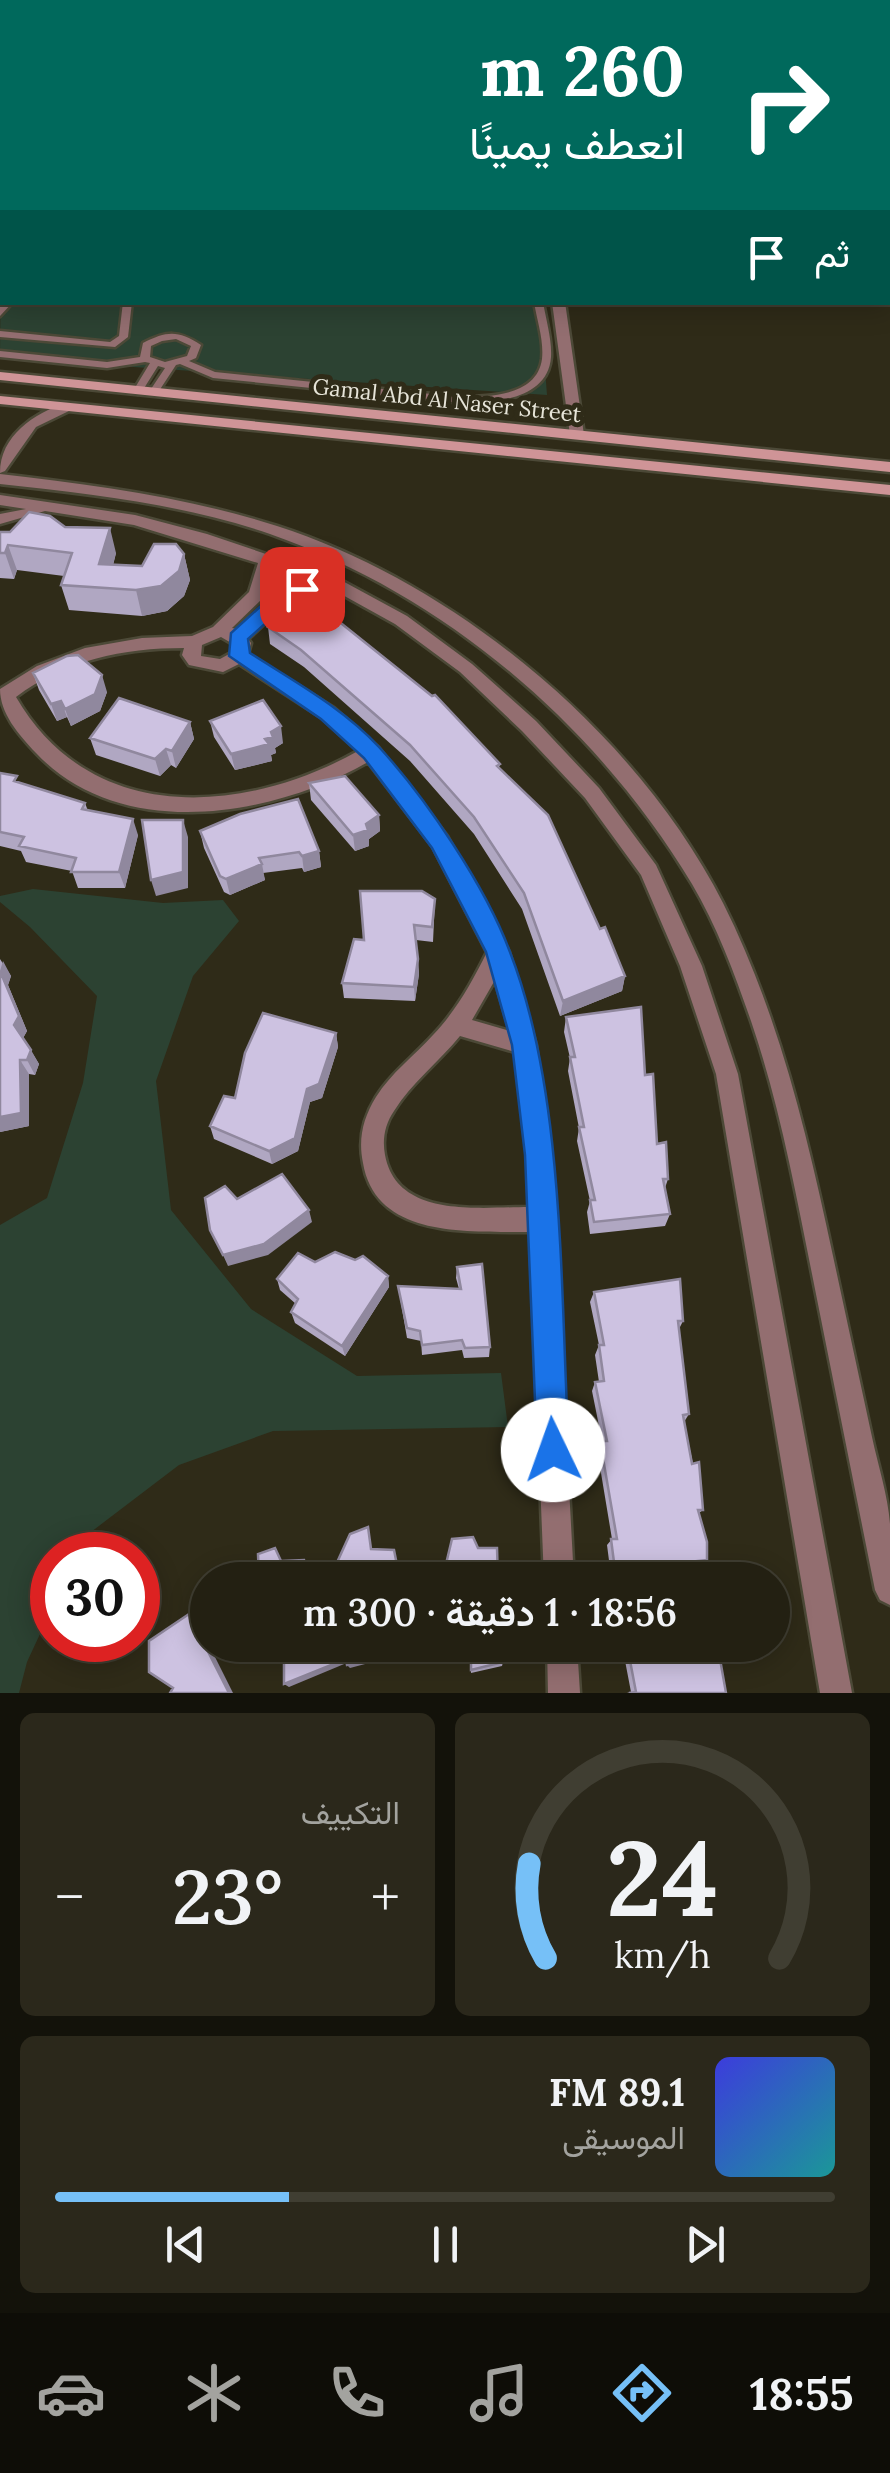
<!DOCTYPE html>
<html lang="ar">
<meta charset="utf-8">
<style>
body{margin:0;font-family:Lora,Vazirmatn,serif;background:#2b281b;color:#f1f3f6;direction:rtl;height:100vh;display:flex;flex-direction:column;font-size:38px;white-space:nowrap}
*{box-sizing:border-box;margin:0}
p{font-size:32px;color:#a3a39f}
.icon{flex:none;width:55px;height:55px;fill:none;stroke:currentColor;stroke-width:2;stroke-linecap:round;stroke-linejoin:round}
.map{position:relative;height:1693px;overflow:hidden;direction:ltr}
.panel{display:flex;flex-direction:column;gap:20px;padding:20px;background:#13120a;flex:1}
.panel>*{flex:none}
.banner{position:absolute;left:0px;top:0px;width:890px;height:305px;box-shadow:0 5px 25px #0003,0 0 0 2px #403e32;direction:rtl;background:#00695c;color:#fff;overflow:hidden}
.speed{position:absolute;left:30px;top:1532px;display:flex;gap:20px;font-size:50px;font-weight:700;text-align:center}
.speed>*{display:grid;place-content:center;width:130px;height:130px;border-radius:50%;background:#232012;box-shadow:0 5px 25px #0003,0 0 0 2px #403e32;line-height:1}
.speed .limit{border:15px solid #d22;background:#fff;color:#111}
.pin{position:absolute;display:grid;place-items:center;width:85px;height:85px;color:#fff;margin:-42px;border-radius:20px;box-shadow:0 5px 15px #0006}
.me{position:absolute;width:110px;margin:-55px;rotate:357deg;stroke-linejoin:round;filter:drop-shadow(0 0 8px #0008)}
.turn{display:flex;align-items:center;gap:35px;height:210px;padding:0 40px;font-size:45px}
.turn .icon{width:130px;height:130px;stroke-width:2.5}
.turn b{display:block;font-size:70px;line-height:85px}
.then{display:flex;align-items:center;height:95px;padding:0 40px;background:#0003;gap:20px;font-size:38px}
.big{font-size:75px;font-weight:600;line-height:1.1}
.panel .tile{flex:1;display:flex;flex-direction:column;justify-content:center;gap:15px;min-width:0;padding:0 35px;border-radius:15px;background:#2b281b}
.panel .dial{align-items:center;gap:0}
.dial svg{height:260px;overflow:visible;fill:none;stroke:#403e32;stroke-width:7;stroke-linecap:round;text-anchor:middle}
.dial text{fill:#f1f3f6;stroke:none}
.song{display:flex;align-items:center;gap:30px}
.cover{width:120px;height:120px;border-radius:15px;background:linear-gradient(135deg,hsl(240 70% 55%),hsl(180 70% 35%))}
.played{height:10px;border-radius:5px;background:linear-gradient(90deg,#76c0f7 30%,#403e32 30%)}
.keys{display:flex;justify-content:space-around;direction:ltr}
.heat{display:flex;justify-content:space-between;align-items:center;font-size:55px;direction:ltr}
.panel .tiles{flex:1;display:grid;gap:20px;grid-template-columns:1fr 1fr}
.tile:last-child{grid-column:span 2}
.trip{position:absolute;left:190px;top:1562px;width:600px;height:100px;border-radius:50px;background:#232012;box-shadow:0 5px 25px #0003,0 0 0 2px #403e32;font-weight:600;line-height:100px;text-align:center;direction:rtl}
.tab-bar{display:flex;height:160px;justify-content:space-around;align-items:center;background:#0e0d07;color:#a3a39f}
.tab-bar .icon{width:70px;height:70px}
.tab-bar .active{color:#76c0f7}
.tab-bar b{font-size:45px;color:#f1f3f6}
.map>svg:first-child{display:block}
</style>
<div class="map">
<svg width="890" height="1693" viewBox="0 0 890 1693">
<rect width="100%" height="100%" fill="#2f2b18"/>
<path fill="#2c4232" d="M2,110V302L540,303L547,395L0,358Z
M33,889L163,903L223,900L239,921L193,976L156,1081L171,1210L251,1309L357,1376L501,1373L508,1427L273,1431L179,1465L87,1535L78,1555H52V1608L27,1662L19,1693H0V1225L47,1198L83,1083L97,996L30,927L0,902V896Z"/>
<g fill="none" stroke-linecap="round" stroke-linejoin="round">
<g stroke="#4c4937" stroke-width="5">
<path id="lane" d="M108,0H115L113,2H107Z
M488,0H495L496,2H490Z
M0,113H2V120H0Z
M4,302H13L0,316V307Z
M123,302H132L128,337L115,347L0,337V331L110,342L119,336Z
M534,302H543C546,320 552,339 551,357C548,400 493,403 461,403L213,378L180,364L176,365L157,394L149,392L165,368L158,366L141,393L138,394L133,391L150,363L145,362L107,368L0,357V351L107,362L140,357L143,343C167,331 178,330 201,345L196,358L189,361L215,372L461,397C489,397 537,396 542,359C544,340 537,321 534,302ZM176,339L191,346L187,356L165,362L150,357L151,346L162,341Z"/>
</g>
<g stroke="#4c4937" stroke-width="5">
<path id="street" d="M509,0H517L518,2H509Z
M552,302H565L584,435L577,439L570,435Z
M66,403L71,404V410L36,427L5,471L0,473C0,436 34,413 66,403Z
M0,474C94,485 187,497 277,526C457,584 637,734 723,903C779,1015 807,1134 833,1256C846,1316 859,1377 872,1437C878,1465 888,1496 890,1524C890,1551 890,1578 890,1605L880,1600L875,1590C854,1485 833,1379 812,1274C795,1189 779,1103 751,1021C735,975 717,926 692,884C597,726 445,595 270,534C183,504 91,494 0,484Z
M0,495L135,515L207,534L337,578L407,616L472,664L536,721L599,788L656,865L702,966L738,1074L852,1693H820L716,1074L680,966L641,875L585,798L522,731L460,672L395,624L330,588L286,604L248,639L251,643L248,654L334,708L378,747L447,836L509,952L536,1045L551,1155L574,1580H544L530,1232C472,1231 376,1240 363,1163C358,1139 363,1118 376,1097C391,1073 414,1056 433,1035C456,1011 472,982 487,952L433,847L368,762C272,817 121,843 36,753C18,734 0,713 0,689L37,666L85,648L142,638L192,636L213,627L249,592L258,563L134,525L45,511L0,524V514L26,509L0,505ZM273,568L314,582L274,596L237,629L232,628L263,598ZM221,637L233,644L231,653L220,659L201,656L202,645ZM184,648L182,655L189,665L223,672L239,664L322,718L358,751C242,816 90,825 16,697C65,660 123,648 184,648ZM495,980L510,1031L472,1020ZM460,1036L515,1052L527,1155L529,1207C480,1207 397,1219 385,1155C382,1139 385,1124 394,1111C412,1082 439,1062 460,1036Z
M547,1645H577L580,1693H548Z"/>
</g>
<g stroke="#4c4937" stroke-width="5">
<path id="secondary" d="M0,372L890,462V472L0,380Z
M0,396L890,485V495L0,404Z"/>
</g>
<use href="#lane" fill="#936e70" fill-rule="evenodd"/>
<use href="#street" fill="#936e70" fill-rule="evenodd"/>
<use href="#secondary" fill="#cf9497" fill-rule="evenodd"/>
</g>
<path fill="#b0a7c2" d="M0,0H79L76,2H2V36H0Z
M65,527L116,553L113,565L142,566L184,554L190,580L184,596L167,611L142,616L69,610L61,585L64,576L17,570L14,579L0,578V532Z
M268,627L500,764L499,768L600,929L625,976L622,991L560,1016L522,909L474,834L410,761L304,667L270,644Z
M33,673L107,692L100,711L71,726L67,717L57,721L39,690Z
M210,721L283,743L275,748L276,753L271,755L272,761L235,770L214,737Z
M190,722L194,739L176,768L171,765L160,776L96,755L90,738Z
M0,773L20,783L85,803L88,811L138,835L125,888H78L72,871L26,862L21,851L0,846Z
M309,783L379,815L380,831L369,839V846L355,851L311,800Z
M200,831L319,851L321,867L304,872L302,868L263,873L265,880L230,895L224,892L204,848Z
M435,899L433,942L416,940L419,974L415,1001L344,998L342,983Z
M0,959L11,976L8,985L27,1031L23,1038L39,1064L35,1075L29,1074V1126L0,1132Z
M566,1017L645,1075L657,1144L668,1179L665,1188L670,1214L665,1226L590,1234L587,1212L590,1201L577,1141L579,1128L568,1071L570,1058L564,1032Z
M336,1033L338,1047L322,1098L310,1102L298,1151L272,1164L214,1139L210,1126L235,1098Z
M315,1262L388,1276L389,1287L345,1356L295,1323L291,1312L296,1304L280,1290L277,1279Z
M457,1267L490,1347L489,1357L464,1358L462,1350L422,1355L421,1341L407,1338L398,1286L459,1289L456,1278Z
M594,1292L683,1321L679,1329L689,1414L684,1422L703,1510L699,1513L707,1560L701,1565L611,1576L607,1545L612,1539L597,1449L602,1441L592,1391L595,1382H599L595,1355L599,1345L590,1302Z
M470,1645L503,1662L502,1666L471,1673Z
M622,1645H726L727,1659L720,1661L726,1693H627L631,1692Z"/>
<path fill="#90889e" d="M45,0H79L76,2H42Z
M110,528L116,553L107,589L99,564Z
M8,545L17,570L14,579L5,553Z
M184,554L190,580L184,596L167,611L142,616L136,590Z
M102,675L107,692L100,711L71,726L65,709Z
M61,701L67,717L57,721L51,704Z
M190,722L194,739L176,768L172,751Z
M281,726L283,743L275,748L276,753L271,755L272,761L235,770L231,754L265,739L271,732Z
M166,749L171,765L160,776L155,759Z
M379,815L380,831L369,839V846L355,851L353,835Z
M133,819L138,835L125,888L119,872Z
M183,820L188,837V888L156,896L151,880Z
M319,851L321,867L304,872L302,856Z
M262,864L265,880L230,895L226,879Z
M418,959L419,974L415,1001L414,987Z
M3,961L11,976L8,985L27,1031L22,1040L14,1025L0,971Z
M625,976L622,991L560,1016L563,1001Z
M336,1033L338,1047L322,1098L310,1102L298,1151L272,1164L269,1151L307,1089Z
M31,1050L39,1064L35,1075L27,1060Z
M20,1060L29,1074V1126L0,1132V1117Z
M309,1210L312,1222L268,1255L228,1266L223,1255Z
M388,1276L389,1287L345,1356L342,1346Z
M304,1560L308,1566L309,1580H307Z
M189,1614L196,1619L208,1645H209L233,1693H229Z
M402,1651L403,1654L350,1668L347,1665Z
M346,1659L349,1662L289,1687L284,1684Z"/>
<path fill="#cdc2e1" stroke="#90889e" stroke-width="2.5" d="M0,0H45L42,2H2V10L0,9Z
M240,0H274L276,2H238Z
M29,512L50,516L65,527L110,528L99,564L142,566L154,544H176L184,554L179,571L161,586L136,590L61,585L72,553L8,545L5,553H0V532H10Z
M312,600L432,696L435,695L500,764L497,766L548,815L600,929L605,927L625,976L563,1001L524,893L474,817L410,745L301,650L268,627Z
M78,655L102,675L95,694L65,709L61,701L51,704L33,673L67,656Z
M119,698L190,722L172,751L166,749L155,759L90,738Z
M263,700L281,726L271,732L273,737L265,739L269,744L231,754L210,721Z
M0,773L17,776L14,781L85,803L82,809L133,819L119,872H71L76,858L19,846L24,837L0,832Z
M345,776L379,815L366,824L368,830L353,835L309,783Z
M298,799L319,851L302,856L299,852L259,858L262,864L226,879L220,876L200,831L240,814Z
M142,820H183V872L151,880Z
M360,891H422L435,899L432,927L414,925L418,959L414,987L342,983L354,939L364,940Z
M0,971L19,1016L14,1025L31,1050L27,1060H20L21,1113L0,1117Z
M641,1007L645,1075L653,1074L657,1144L666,1142L668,1179H663L670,1214L594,1222L590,1200H595L579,1127H584L570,1057H575L566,1017Z
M263,1013L336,1033L319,1084L307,1089L295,1138L269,1151L210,1126L224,1096L235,1098L245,1053Z
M282,1174L309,1210L264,1244L223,1255L210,1230L205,1198L225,1186L237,1199Z
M335,1252L355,1260L363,1256L388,1276L342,1346L291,1312L298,1299L277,1279L298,1253L315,1262Z
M482,1264L490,1347L465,1348L462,1340L422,1345L420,1331L407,1328L398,1286L461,1289L457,1267Z
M680,1279L683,1321H678L689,1414L683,1415L692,1464L699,1462L703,1510H698L707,1542V1560L615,1570L611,1539H617L600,1441H607L595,1382L604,1381L599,1345H604L594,1292Z
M368,1527L371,1549L394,1550L400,1580H329L350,1534Z
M473,1537L478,1548H497L498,1580H447L446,1564L452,1539Z
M275,1548L281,1561L304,1560L307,1580H259L258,1554Z
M189,1614L229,1693H170L173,1688L149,1672V1641Z
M284,1645H400L402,1651L347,1665L346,1659L284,1684Z
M471,1645H502L503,1662L471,1670Z
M627,1645H726L727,1659H720L726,1693H629L636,1692Z"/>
<path fill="#1a73e8" stroke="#114b97" stroke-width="2.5" d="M302,583L312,589L287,604L248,639L250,653C295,682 343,708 379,747C426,798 486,887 510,952C566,1096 560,1295 569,1450L564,1461L553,1465L542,1461L537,1450L525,1155L512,1045L486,952L432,848L364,758L321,719L229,656L231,633L273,595Z"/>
<g text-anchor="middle" stroke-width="10" stroke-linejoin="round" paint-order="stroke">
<g font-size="22" fill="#e6e4d8" stroke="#2f2b18">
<text transform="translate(447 400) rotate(6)" y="8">Gamal Abd Al Naser Street</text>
</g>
</g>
</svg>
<div class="speed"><div class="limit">30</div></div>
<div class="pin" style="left:302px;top:589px;background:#d93025"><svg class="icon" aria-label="arrive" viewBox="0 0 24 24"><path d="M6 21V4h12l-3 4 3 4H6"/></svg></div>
<svg class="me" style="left:553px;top:1450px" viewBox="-20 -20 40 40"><circle r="19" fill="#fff"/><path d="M0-13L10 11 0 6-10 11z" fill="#1a73e8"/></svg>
<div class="trip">18:56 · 1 دقيقة · 300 m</div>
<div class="banner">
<div class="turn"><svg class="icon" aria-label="right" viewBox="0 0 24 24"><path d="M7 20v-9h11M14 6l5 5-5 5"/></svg><div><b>260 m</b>انعطف يمينًا</div></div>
<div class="then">ثم<svg class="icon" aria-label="arrive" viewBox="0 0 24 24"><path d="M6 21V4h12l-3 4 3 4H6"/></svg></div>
</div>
</div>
<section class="panel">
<div class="tiles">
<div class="tile dial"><svg viewBox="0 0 100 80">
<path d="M14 69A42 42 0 1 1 86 69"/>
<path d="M14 69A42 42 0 0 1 9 40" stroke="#76c0f7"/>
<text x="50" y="56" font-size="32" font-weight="700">24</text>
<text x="50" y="72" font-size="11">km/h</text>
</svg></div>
<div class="tile"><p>التكييف</p>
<div class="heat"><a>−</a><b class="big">23°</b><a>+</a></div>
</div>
<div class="tile">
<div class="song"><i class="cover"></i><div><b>89.1 FM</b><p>الموسيقى</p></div></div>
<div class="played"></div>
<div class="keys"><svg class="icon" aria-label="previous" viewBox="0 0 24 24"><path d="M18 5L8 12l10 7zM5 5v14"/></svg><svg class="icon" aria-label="pause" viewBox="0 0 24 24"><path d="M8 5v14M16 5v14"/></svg><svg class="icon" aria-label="next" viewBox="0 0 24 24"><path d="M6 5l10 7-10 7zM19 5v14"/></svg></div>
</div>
</div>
</section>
<nav class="tab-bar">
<b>18:55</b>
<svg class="icon active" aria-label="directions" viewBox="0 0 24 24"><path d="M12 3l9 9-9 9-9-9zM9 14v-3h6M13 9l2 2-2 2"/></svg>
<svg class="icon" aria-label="music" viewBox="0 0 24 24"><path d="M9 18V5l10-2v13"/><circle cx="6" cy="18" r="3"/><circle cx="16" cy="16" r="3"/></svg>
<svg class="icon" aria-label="phone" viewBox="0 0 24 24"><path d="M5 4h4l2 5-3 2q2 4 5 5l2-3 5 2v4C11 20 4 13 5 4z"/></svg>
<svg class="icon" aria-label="climate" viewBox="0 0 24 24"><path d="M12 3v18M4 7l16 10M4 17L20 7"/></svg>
<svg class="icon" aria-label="car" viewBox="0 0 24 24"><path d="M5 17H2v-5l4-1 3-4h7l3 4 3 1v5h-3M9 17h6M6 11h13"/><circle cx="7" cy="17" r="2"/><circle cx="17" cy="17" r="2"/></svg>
</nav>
